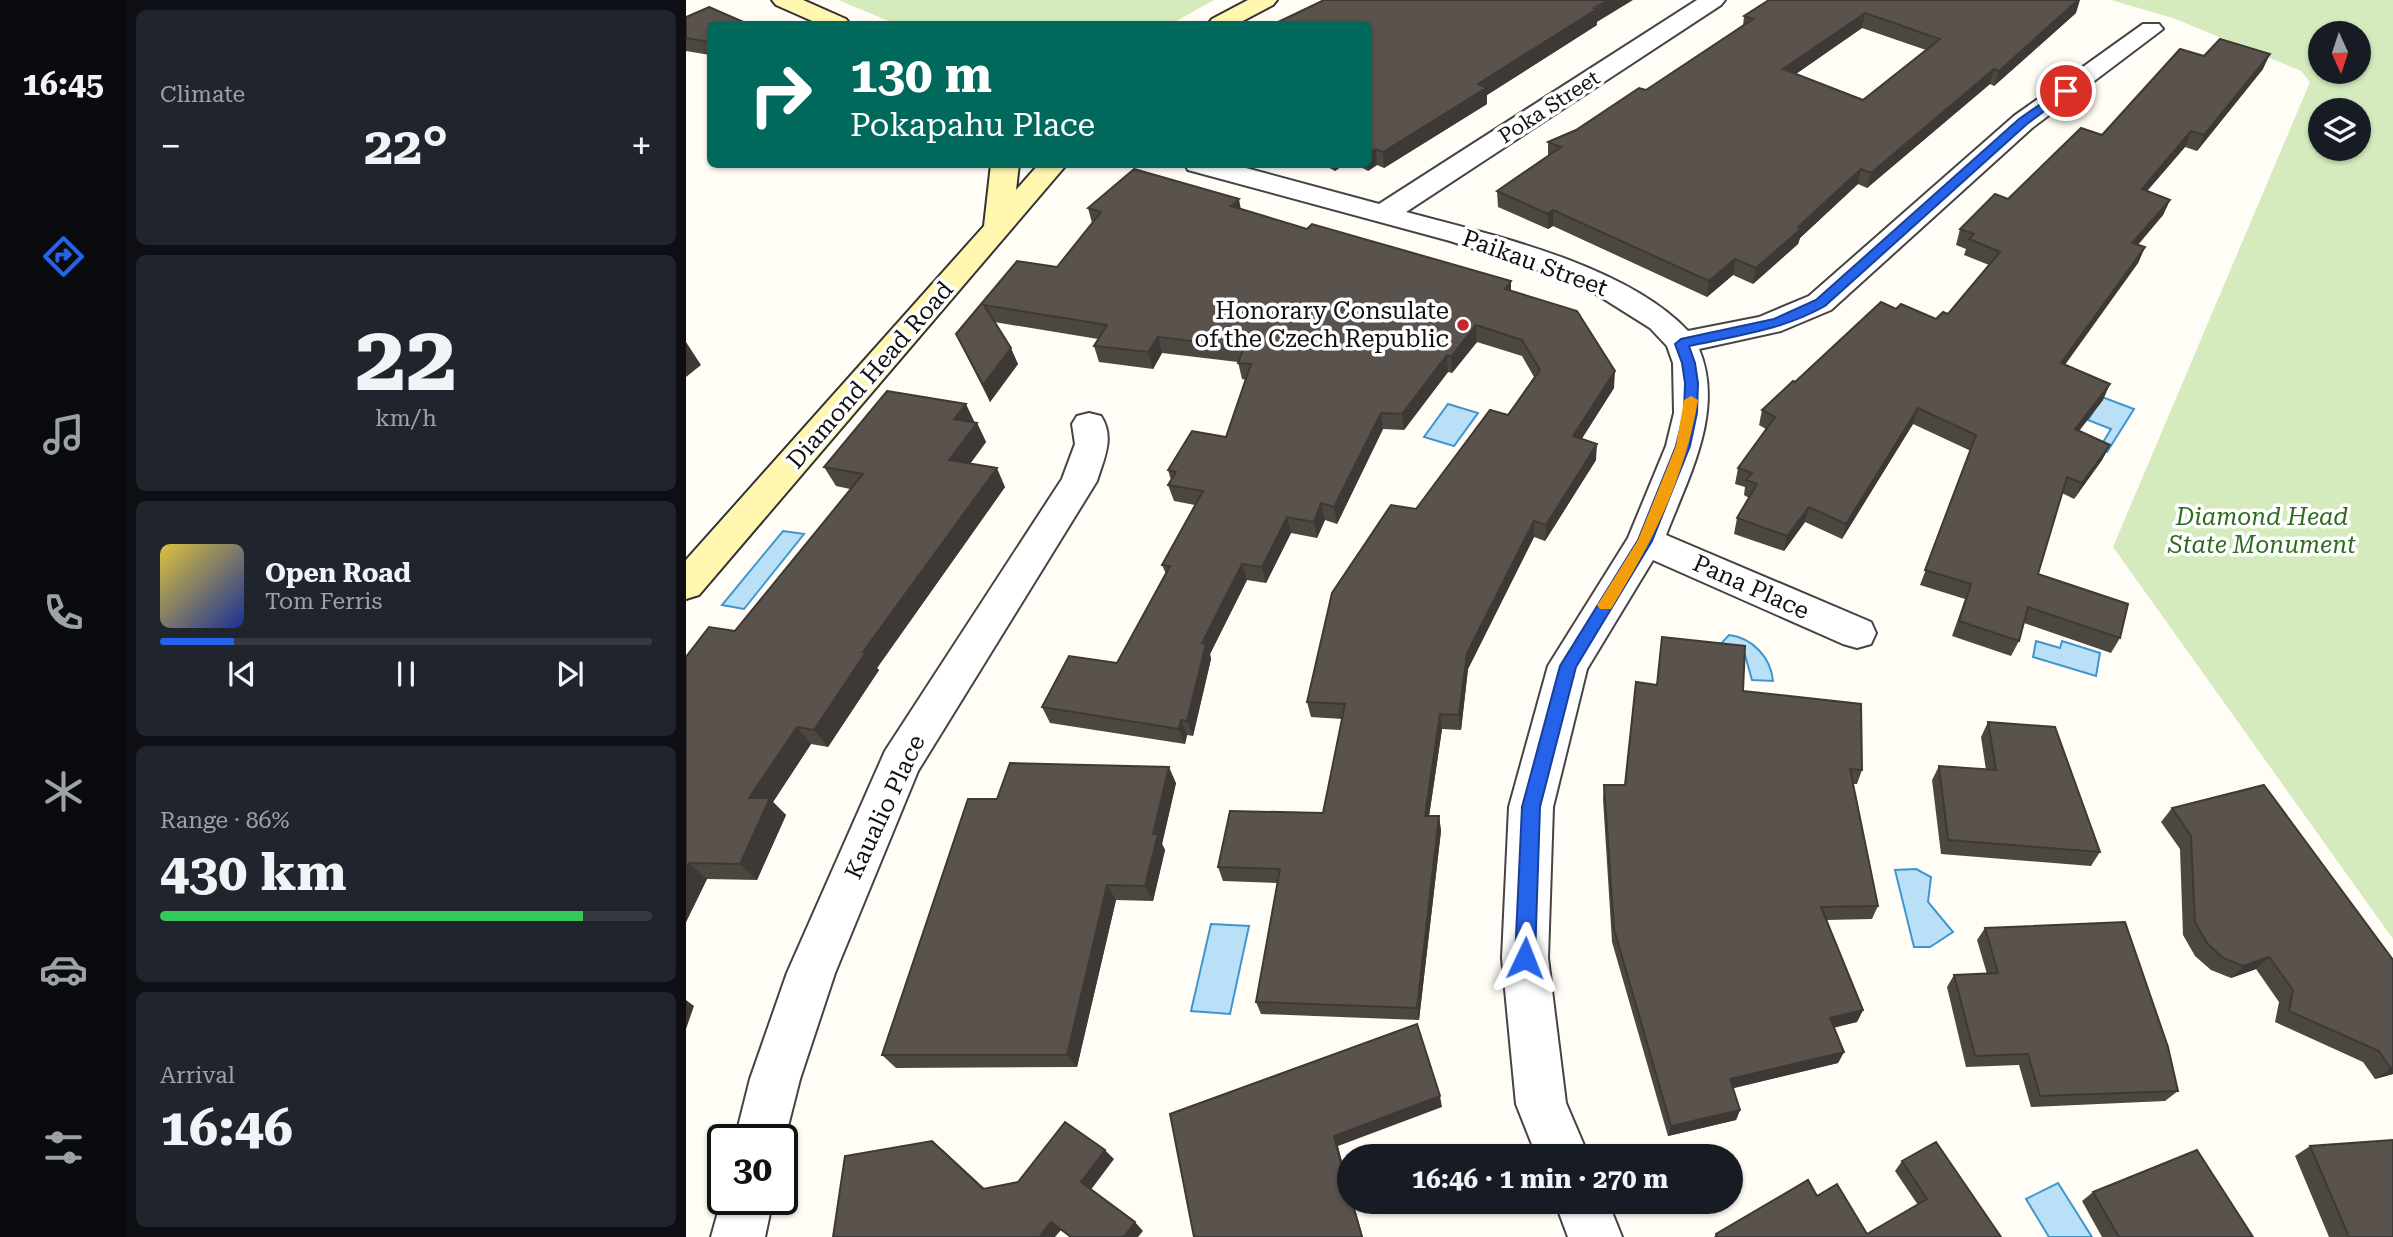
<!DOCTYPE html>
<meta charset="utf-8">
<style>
body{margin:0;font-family:"Roboto Serif",serif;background:#20242c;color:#f1f3f6;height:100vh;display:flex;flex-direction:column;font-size:26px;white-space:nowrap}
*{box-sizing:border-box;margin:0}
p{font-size:23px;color:#9ea1a6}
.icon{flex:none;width:38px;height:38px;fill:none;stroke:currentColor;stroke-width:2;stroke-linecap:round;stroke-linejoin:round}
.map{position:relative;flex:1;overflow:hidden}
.panel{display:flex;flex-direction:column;gap:10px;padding:10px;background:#0d0f14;width:560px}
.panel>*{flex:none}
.hud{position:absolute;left:21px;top:21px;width:665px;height:147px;border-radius:10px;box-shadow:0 2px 5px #0004;background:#00695c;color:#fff;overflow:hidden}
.needle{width:46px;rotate:177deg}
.controls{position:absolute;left:1622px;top:21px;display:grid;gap:14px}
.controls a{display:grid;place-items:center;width:63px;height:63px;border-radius:50%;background:#171b24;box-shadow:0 2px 5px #0004;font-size:35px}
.speed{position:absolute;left:21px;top:1124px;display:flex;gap:14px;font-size:35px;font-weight:700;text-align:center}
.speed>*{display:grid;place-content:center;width:91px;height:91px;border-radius:50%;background:#171b24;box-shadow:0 2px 5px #0004;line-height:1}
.speed .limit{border:4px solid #111;border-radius:10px;background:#fff;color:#111}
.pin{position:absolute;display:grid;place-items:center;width:60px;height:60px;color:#fff;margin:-30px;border:4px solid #fff;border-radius:50%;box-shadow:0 2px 7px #0007}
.me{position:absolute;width:77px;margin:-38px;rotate:2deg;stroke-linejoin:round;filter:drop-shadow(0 0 5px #0008)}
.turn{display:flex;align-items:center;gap:24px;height:147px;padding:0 28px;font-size:32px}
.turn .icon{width:91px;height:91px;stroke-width:2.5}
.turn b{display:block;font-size:49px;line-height:60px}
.big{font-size:52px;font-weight:700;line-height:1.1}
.panel .tile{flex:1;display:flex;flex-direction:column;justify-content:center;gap:10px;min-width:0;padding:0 24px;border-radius:10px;background:#20242c}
.panel .dial{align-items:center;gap:0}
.dial b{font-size:91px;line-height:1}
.song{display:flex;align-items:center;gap:21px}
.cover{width:84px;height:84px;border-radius:10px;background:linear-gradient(135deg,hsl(50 70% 55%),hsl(230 70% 35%))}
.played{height:7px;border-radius:4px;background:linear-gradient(90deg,#2563eb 15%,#363941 15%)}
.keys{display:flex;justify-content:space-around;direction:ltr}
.heat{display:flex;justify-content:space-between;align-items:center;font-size:38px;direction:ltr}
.charge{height:10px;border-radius:5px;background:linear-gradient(90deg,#34c759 86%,#363941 0)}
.trip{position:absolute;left:651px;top:1144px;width:406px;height:70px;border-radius:35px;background:#171b24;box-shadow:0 2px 5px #0004;font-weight:700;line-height:70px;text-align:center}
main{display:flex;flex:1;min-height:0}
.tabs{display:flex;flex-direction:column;width:126px;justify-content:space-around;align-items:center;background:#090b0e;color:#9ea1a6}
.tabs .icon{width:49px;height:49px}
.tabs .current{color:#2563eb}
.tabs b{font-size:32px;color:#f1f3f6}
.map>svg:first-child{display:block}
</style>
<main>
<nav class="tabs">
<b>16:45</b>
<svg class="icon current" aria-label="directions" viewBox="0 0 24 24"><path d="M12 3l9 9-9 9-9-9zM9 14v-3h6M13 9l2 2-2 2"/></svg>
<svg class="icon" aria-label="music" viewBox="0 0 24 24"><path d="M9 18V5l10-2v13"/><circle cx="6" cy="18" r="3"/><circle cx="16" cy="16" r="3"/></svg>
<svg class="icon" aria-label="phone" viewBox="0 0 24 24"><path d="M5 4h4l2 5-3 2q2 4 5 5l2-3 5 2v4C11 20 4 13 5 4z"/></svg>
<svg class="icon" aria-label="climate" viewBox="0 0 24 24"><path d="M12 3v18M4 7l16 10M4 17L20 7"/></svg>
<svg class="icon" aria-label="car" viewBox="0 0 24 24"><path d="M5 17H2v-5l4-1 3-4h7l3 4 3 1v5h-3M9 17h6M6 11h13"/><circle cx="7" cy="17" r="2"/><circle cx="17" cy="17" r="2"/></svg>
<svg class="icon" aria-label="filters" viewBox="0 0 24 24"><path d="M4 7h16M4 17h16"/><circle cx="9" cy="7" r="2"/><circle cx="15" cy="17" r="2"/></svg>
</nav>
<section class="panel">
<div class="tile"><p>Climate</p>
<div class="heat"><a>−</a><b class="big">22°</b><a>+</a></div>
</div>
<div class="tile dial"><b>22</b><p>km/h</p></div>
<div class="tile">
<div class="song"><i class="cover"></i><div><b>Open Road</b><p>Tom Ferris</p></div></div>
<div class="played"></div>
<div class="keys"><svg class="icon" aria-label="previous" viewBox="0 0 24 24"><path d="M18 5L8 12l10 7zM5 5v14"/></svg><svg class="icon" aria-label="pause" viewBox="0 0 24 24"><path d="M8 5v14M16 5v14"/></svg><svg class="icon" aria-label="next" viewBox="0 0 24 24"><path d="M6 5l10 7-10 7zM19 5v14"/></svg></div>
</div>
<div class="tile"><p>Range · 86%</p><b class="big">430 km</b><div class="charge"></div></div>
<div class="tile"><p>Arrival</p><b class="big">16:46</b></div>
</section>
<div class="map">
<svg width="1707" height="1237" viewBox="0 0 1707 1237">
<rect width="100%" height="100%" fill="#fffdf5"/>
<path fill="#d5ebbd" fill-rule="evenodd" d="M152,0H528L485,24H210Z
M1425,0H1707V939L1427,547L1624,82L1615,71L1487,18ZM1634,33H1673V72H1634ZM1634,110H1673V149H1634Z"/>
<path fill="#b9e0f7" stroke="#3f96cf" stroke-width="2" d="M1416,397L1448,409L1421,452L1413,449L1425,429L1402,420Z
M762,404L792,413L768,446L738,437Z
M97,531L118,534L58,609L36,605Z
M1043,635C1067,638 1085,658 1087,681L1066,680L1059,655L1050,651L1030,649Z
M1350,641L1374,648L1376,641L1414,653L1410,676L1347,657Z
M1230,869L1245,877L1242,902L1267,932L1244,947H1228L1209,870Z
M525,924L563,926L544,1014L505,1011Z
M1372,1183L1406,1237H1363L1340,1199Z"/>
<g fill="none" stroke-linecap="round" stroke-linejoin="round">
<g stroke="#444" stroke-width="4">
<path id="street" d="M1011,0H1039L1035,5L720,212C807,235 940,265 1002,331L1073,317L1123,296L1328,116L1457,24H1473L1477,29L1346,128L1145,310L1095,331L1013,349C1039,411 1002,478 980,535L1185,622L1190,633L1185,644L1171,648L1157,644L967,560L901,669L867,807L862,958L880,1103L903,1157H851L830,1104L816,958L823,807L862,666L942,538L980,446L988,413L987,363L981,346L964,328L910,294L876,278L764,241L502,170L499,164H545L693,204Z
M403,413L415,416C429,438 418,458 411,481L232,771L149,973L114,1079L96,1150V1139H49L64,1079L101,973L199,751L376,479L389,444L386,424L391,416Z
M37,1194V1199H87L79,1237H25Z
M869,1202H922L936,1237H882Z"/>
</g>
<g stroke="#333" stroke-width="4">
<path id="secondary" d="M86,0H117L160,19L164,24H133L90,5Z
M562,0H591L587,5L551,24H522L526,19Z
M305,164H333L330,190L353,164H381L13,595L0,599V560L298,226Z"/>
</g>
<use href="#street" fill="#fff" fill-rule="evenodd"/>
<use href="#secondary" fill="#fff6b0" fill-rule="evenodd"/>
</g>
<path fill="#4d4742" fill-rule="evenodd" d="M1083,0L1390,13L1308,86L1304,84L1181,188L1172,184L1114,238L1112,244L1067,284L1047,275L1021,297L867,226L862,229L812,207L811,191L862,157V142L890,130L960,90L1057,26L1058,16ZM1176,28L1240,50L1177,100L1110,74Z
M0,17L24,24V55L0,51Z
M911,22V25L801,95V104L698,168L691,165L682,171L669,164H682V24Z
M1518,56L1577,69L1511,151L1499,147L1461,191L1484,200L1477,215L1452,245L1459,247L1452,263L1379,365L1417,400L1393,431L1424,445L1416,460L1388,499L1376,493L1352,574L1434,638L1425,653L1338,623L1333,641L1325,656L1266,636L1279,599L1234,585L1285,451L1227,424L1156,539L1119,522L1098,551L1048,534L1051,518L1063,498L1058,495L1059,487L1049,484L1052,468L1080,429L1073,425L1076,410L1109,382L1210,309L1250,319L1262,314L1303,265L1278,255L1280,249L1270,245L1274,229L1322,199L1416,135Z
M636,164H659L649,171Z
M402,208L555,209L621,229L825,281V291L928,388L895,439L910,460L859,541L848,537L782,669L775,730L756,729L743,816H753L755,831L733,1020L575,1014L570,1002L591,883L537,881L532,867L637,813L656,719L625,717L621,702L730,509L822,415L848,377L836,356L791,342L766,373L762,372L718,430L697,429L651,524L639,520L631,538L605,533L580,583L561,580L524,654L525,659L507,736L501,735L499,744L364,723L356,707L431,663L480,574L476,565L509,505L488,501L482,485L485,480L482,470L540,437L560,380L556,379L552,362L476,353L467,369L413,362L408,346L412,339L308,322L332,364L304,402L270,334L331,261L371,267L406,223Z
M289,422L291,423L300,442L284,464L319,487L191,668L193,670L142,747L125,744L87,802L100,815L71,880L21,879L0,922V657L49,631L164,489L150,486L138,467Z
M1057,691L1176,770L1171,784H1167L1192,906L1186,919L1140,920L1177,1010L1171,1022L1148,1027L1158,1052L1152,1063L1047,1088L1054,1110L1050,1120L982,1136L926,942L917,799L918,785H939Z
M1302,722L1414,852L1405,866L1255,854L1246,780L1253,766L1300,770L1295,737Z
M490,783L476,844L479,850L467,901L430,900L391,1067L210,1068L196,1055L311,799Z
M1578,785L1707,1074L1689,1079L1677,1062L1589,1022L1593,1002L1570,969L1545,978L1525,970L1509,956L1497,935L1494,849L1475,822L1486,808Z
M1299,928L1492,1091L1479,1101L1345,1107L1333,1065L1280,1067L1261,987L1268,975L1301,974L1291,940Z
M1624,1146L1707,1237H1643L1609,1156Z
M1216,1161L1315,1237H1028L1030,1234L1131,1196L1181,1234L1232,1205L1209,1171Z
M1407,1192L1567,1237H1416L1396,1201Z"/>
<path fill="#3f3936" d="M922,0H947L911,22V25L801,95V104L698,168L697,152L792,84Z
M1392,0H1394L1390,13L1308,86L1313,71Z
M1179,13L1176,28L1095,84L1097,69Z
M1584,54L1577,69L1511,151L1518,135Z
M1308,69L1304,84L1181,188L1185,173Z
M1505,131L1499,147L1449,205L1456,189Z
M690,149L691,165L682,171L681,164H682V153Z
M648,164H659L649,171Z
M1175,169L1172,184L1114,238L1112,244L1067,284L1070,268L1112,227Z
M553,199L556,215L545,206Z
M1484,200L1477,215L1440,258L1446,243Z
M867,210V226L862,229V214Z
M1459,247L1452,263L1368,379L1375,363Z
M1049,259L1047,275L1021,297L1023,281Z
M825,281V298L819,289Z
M790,325L791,342L766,373L765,357Z
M472,337L476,353L467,369L462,352Z
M0,342L15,365L0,377Z
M325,348L332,364L304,402L297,385Z
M761,355L762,372L718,430L716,414Z
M929,371L928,388L887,453V436Z
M1424,384L1417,400L1382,445L1389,429Z
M280,404L289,423L268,419Z
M1232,408L1227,424L1156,539L1160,524Z
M695,413L697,429L651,524L648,507Z
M291,423L300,442L273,479L263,460Z
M911,444L910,460L859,541L860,525Z
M1424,445L1416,460L1388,499L1396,483Z
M311,468L319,487L191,668L193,670L142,747L128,730L177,652Z
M635,503L639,520L631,538L628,522Z
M1123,507L1119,522L1098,551L1101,536Z
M601,517L605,533L580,583L576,567Z
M848,521V537L782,669L775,730L773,715L781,653Z
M556,564L561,580L524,654L525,659L507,736L501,721L516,643Z
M754,714L756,729L741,830L739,816Z
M495,720L501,735L499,744L493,729Z
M111,727L125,744L87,802L100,815L71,880L54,864L63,798Z
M483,767L490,783L476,844L479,850L467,901L459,886L467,834Z
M753,816L755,831L733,1020L731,1008Z
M3,863L21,879L0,922V869Z
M421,885L430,900L391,1067L381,1055Z
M1583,957L1570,969L1545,978L1557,966Z
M0,1000L8,1006L0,1029Z
M1177,1010L1171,1022L1139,1030L1144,1018Z
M1158,1052L1152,1063L1040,1090L1044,1079Z
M1707,1068V1074L1689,1079L1705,1069Z
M754,1096L756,1107L652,1146L663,1188V1193L648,1136Z
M1054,1110L1050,1120L982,1136L985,1126Z
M246,1141L257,1150L308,1197L297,1189Z
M419,1150L428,1159L404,1191L395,1182Z
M666,1202H667L677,1237H676Z
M365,1222L375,1230L369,1237H353Z
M449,1222L457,1231L452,1237H438Z"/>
<path fill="#5a524d" stroke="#3f3936" stroke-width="2" fill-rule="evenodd" d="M638,0H922L908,8L911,9L792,84L800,88L697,152L690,149L682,153V24H588Z
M1083,0H1392L1313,71L1308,69L1185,173L1175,169L1112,227L1115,229L1070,268L1049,259L1023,281L867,210L862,214L811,191L875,147L862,142L890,130L953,88L960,90L1067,19L1058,16ZM1179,13L1254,39L1177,100L1097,69Z
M23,7L62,24H24V42L0,38V17Z
M1534,39L1584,54L1518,135L1505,131L1456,189L1484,200L1446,243L1459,247L1375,363L1424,384L1389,429L1424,445L1396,483L1381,477L1352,574L1442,604L1434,638L1342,607L1333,641L1273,621L1285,584L1239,570L1290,435L1232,408L1160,524L1123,507L1101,536L1051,518L1071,484L1060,480L1066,473L1052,468L1089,417L1076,410L1107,381L1109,382L1195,302L1210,309L1215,304L1250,319L1257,312L1262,314L1314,252L1283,239L1288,234L1274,229L1309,194L1322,199L1395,128L1416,135L1494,49L1518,56Z
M448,169L553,199L545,206L621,229L626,224L825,281L819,289L891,311L929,371L887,436L911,444L860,525L848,521L781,653L773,715L754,714L739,816H753L731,1008L570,1002L594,869L532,867L544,811L637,813L659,704L621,702L646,593L705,505L730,509L804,410L822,415L854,370L836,340L790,325L765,357L761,355L716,414L695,413L648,507L635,503L628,522L601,517L576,567L556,564L516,643L520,644L501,721L495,720L493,729L356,707L383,656L431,663L484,566L476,565L517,491L482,485L490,472L482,470L506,431L540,437L565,364L552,363L558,347L472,337L462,352L408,346L421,325L298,305L325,348L297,385L270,334L331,261L371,267L415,212L402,208Z
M201,391L280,404L268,419L291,423L263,460L311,468L177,652H180L128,730L111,727L63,798H84L54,864L3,863L0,869V657L23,627L49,631L177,474L138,467Z
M976,637L1059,646L1057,691L1175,704L1176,770L1164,769L1192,906L1135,907L1177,1010L1144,1018L1158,1052L1044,1079L1054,1110L985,1126L928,929L918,785H939L950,682L971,685Z
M1302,722L1369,727L1414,852L1262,840L1253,766L1310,770Z
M324,763L483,767L467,834H472L459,886L421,885L381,1055H196L282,799H311Z
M1578,785L1707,960V1068L1705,1069L1693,1051L1603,1011L1607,990L1583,957L1557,966L1537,958L1521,943L1509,922L1505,836L1486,808Z
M1439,922L1482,1047L1492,1091L1354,1096L1342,1054L1289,1056L1268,975L1312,973L1299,928Z
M731,1024L754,1096L648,1136L663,1193V1202H666L676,1237H508L484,1114Z
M379,1122L419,1150L395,1182L449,1222L438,1237H385L365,1222L353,1237H147L159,1156L246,1141L297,1189L332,1182Z
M1707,1140V1237H1663L1624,1146Z
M1250,1142L1315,1237H1031L1030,1234L1122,1180L1131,1196L1151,1184L1181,1234L1241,1199L1216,1161Z
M1511,1150L1567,1237H1433L1407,1192Z"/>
<path fill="#2563eb" stroke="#184099" stroke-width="2" d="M1376,89L1385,91L1341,124L1139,306C1097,330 1049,336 1003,346L1009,363L1012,383L1011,413L1004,446L966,541L890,667L854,807L849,958L846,964L839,967L832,964L829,958L836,807L874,666L952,540L990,446L998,413L999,383L996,363L989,344L995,339L1088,319L1130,300L1333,119Z"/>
<path fill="#f59e0b" d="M1005,396L1012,400C998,481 967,540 925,609H914L911,605L914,601L952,540L990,446L998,400Z"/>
<circle fill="#c4262e" stroke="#fff" stroke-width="2.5" cx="777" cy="325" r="7"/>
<g text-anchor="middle" stroke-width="7" stroke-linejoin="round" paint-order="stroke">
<g font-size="21" fill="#111" stroke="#fff">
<text transform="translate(863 107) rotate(-33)" y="7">Poka Street</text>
</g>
<g font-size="24" fill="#111" stroke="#fff">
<text transform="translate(849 263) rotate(20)" y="8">Paikau Street</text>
<text transform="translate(184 375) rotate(-49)" y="8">Diamond Head Road</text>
<text transform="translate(1065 587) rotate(24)" y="8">Pana Place</text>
<text transform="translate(199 807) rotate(-65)" y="8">Kaualio Place</text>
</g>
<g font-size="24" fill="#111" stroke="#fff" text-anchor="end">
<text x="763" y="319">Honorary Consulate<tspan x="763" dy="28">of the Czech Republic</tspan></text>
</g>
<g font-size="24" font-style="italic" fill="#2f6b1f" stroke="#fff">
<text x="1576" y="525">Diamond Head<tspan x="1576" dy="28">State Monument</tspan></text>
</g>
</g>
</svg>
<div class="controls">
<a><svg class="needle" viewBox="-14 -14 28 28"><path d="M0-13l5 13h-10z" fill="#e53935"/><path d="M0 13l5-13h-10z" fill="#9ea1a6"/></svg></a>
<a><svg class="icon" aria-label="layers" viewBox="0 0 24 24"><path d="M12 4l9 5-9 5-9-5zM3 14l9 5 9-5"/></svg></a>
</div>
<div class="speed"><div class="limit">30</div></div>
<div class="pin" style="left:1380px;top:91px;background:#d93025"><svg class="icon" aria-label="arrive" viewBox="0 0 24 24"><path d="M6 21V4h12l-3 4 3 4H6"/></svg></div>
<svg class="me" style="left:839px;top:958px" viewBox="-20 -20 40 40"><path d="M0-17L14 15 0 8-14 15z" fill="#2563eb" stroke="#fff" stroke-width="4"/></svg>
<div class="trip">16:46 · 1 min · 270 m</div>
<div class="hud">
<div class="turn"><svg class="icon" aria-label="right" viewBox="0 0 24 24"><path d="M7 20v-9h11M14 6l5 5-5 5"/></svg><div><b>130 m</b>Pokapahu Place</div></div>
</div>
</div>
</main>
